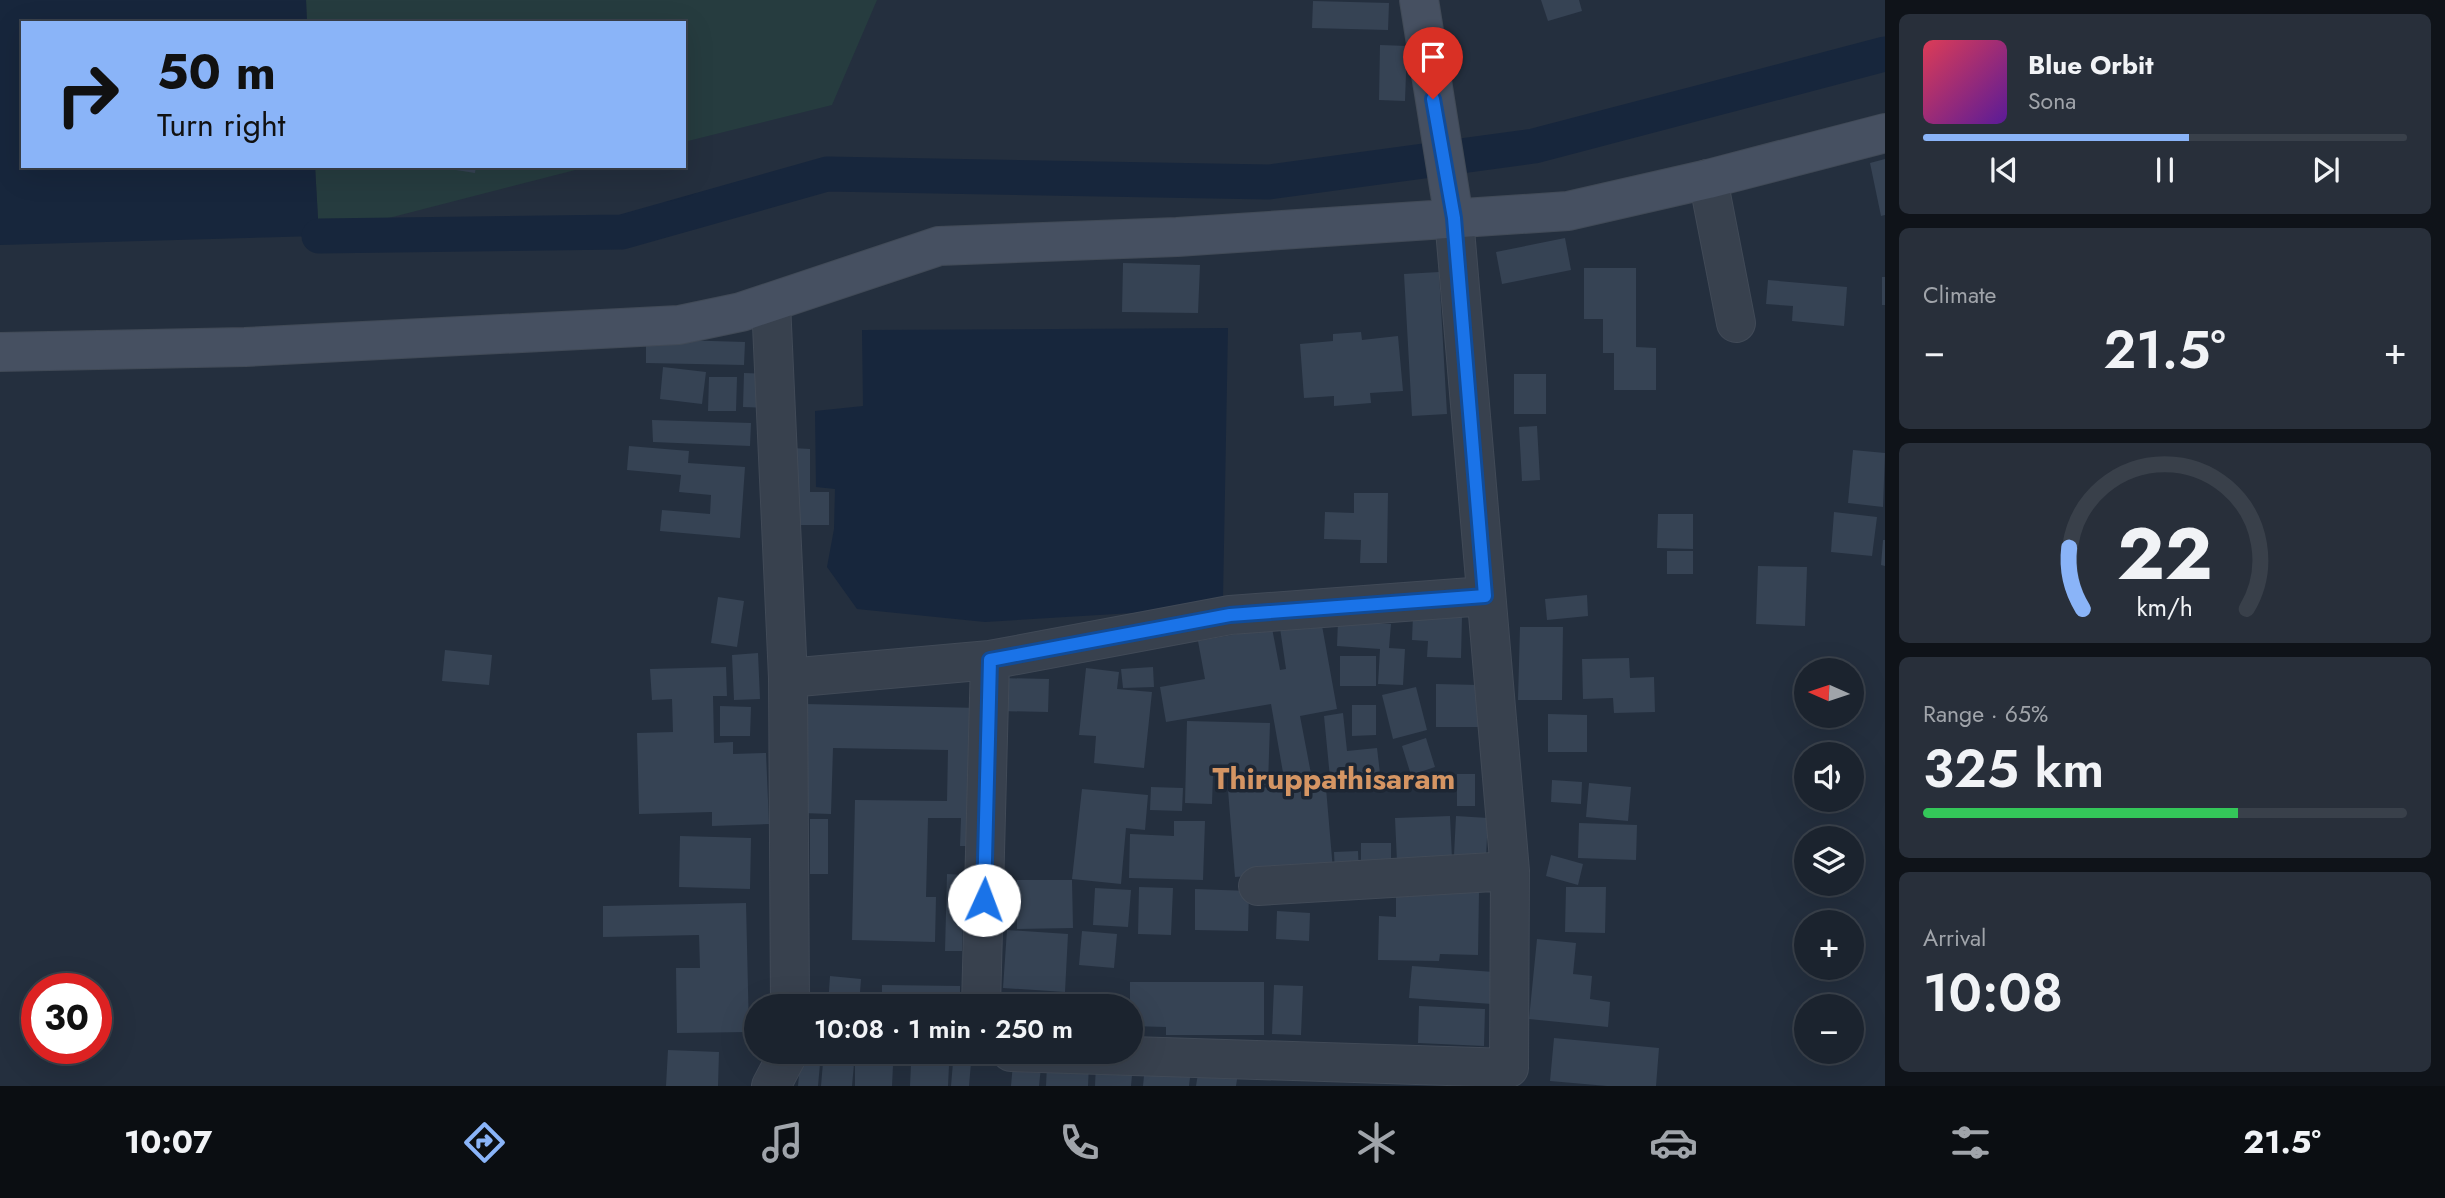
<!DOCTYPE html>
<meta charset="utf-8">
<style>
body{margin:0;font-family:Jost,sans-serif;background:#282f3a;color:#f1f3f6;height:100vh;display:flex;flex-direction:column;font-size:26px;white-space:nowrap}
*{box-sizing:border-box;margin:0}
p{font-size:23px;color:#a0a4aa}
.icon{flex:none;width:38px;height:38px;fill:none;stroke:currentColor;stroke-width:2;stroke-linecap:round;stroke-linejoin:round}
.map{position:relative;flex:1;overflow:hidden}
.sheet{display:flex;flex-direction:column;gap:14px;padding:14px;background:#0f1319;width:560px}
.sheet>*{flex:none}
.banner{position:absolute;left:21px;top:21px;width:665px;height:147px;border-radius:0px;box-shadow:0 7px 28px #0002,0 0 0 2px #39404a;background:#8ab4f8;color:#111;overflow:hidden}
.needle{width:46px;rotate:273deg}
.fabs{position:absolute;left:1794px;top:658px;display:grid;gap:14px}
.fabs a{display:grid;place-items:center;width:70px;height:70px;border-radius:50%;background:#1b232e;box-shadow:0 7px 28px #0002,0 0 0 2px #39404a;font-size:35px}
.speed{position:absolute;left:21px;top:973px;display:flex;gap:14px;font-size:35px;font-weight:700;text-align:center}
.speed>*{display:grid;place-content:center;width:91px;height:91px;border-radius:50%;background:#1b232e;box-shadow:0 7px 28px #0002,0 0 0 2px #39404a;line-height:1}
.speed .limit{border:10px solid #d22;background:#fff;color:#111}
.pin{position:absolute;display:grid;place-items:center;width:60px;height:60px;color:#fff;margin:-72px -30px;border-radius:50% 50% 50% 0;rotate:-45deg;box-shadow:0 0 7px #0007}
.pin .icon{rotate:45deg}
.me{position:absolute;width:77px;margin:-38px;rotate:2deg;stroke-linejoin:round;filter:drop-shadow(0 0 5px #0008)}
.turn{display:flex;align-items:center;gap:24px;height:147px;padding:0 21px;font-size:32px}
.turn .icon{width:91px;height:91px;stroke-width:2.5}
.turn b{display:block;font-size:49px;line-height:60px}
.big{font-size:52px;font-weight:600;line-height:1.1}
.sheet .widget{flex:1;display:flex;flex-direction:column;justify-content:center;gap:10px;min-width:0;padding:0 24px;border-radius:10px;background:#282f3a}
.sheet .dial{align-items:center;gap:0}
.dial svg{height:182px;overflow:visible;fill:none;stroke:#39404a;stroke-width:7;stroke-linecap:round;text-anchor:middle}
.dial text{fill:#f1f3f6;stroke:none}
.song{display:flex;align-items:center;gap:21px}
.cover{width:84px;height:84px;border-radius:10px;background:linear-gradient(135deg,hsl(350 70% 55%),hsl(270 70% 35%))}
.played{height:7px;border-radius:4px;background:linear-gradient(90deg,#8ab4f8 55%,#39404a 55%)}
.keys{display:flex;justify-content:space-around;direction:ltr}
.heat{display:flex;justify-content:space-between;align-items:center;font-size:38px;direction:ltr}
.charge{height:10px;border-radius:5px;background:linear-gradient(90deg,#34c759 65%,#39404a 0)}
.trip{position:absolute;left:744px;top:994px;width:399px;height:70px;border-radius:35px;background:#1b232e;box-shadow:0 7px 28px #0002,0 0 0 2px #39404a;font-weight:600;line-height:70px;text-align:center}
.tabs{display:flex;height:112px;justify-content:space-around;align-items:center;background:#0b0e12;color:#a0a4aa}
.tabs .icon{width:49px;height:49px}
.tabs .active{color:#8ab4f8}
.tabs b{font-size:32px;color:#f1f3f6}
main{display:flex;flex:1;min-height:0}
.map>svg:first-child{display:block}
</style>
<main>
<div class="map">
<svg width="1885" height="1086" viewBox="0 0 1885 1086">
<rect width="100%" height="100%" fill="#242f3e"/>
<path fill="#263c3f" d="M306,0H877L832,105L684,142V23H307Z
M315,166H591L319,236Z"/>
<path fill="#17263c" d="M0,0H306L307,23H23V166H315L319,236L0,245Z
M1228,328L1223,599L1198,609L985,622L857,609L827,567L834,529L835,489L816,487L815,411L863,406L862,330Z"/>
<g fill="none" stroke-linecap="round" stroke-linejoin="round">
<path stroke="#17263c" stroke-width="35" d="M319,236L622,232L827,174L1269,182L1534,146L1885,54"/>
</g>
<path fill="#364354" d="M1541,0H1579L1582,11L1548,21Z
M1313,1L1389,3L1388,30L1312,28Z
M1380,45L1407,46L1405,101L1379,100Z
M1885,159V215L1881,216L1870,163Z
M457,166H476L475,173L456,170Z
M1565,238L1571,270L1502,284L1496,252Z
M1123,263L1200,265L1198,313L1122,312Z
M1584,268H1636V347L1656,348V390H1614V353H1603V319H1584Z
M1439,272L1447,414L1412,416L1404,274Z
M1882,277H1885V305H1882Z
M1768,280L1847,287L1844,326L1792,321L1793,306L1766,304Z
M1361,332L1362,340L1398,336L1403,391L1370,393L1371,403L1334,406V396L1304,398L1300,344L1333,341V334Z
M646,339L745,342L744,365L646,363Z
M663,367L706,372L702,404L660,399Z
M744,373L771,374V408L743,407Z
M1514,374H1546V414H1514Z
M709,377H737L736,411H708Z
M652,420L751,423L750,446L653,442Z
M1537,426L1540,480L1522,481L1519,427Z
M629,446L689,451L688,463L745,467L740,538L660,531L662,510L710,514L711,495L679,492L681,475L627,470Z
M792,448L810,449V492H829V525H791Z
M1853,450L1885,453L1883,507L1848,503Z
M1354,493H1388L1387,563H1360L1361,540L1324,539L1325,512L1354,513Z
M1834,512L1877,517L1872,556L1831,552Z
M1658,514H1693V549L1657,548Z
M1883,540H1885V566L1881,565Z
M1667,551H1693V574H1667Z
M1758,566L1807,567L1805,626L1756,624Z
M1587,595L1588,616L1547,620L1545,599Z
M718,597L744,601L737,647L711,643Z
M1413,615L1462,616L1461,658L1427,657L1428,641L1412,640Z
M1321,620L1337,709L1300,716L1312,779L1285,784L1271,704L1166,722L1160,687L1205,679L1198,641L1272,628L1280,670L1286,669L1280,628Z
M1338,621L1391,624L1389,648L1405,649L1403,685L1378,684L1380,649L1337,646Z
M1520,627H1563L1562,700H1518Z
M445,650L492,655L489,685L442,681Z
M758,653L760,699L734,700L732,655Z
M1340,656H1376V686H1340Z
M1629,658L1630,678L1654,677L1655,712L1614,713L1613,698L1583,699L1582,659Z
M726,667L727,696H713L714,743L733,742V754L766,753L769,824L712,826V812L639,814L637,733L673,732L672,699L652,700L650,669Z
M1153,667L1154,687L1123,688L1121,669Z
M1086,668L1119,672L1117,689L1152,692L1144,768L1094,763L1096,736L1079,735Z
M999,678L1049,679L1048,712L999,711Z
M1436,684L1479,685V727H1436Z
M1416,687L1427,730L1393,739L1382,695Z
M805,704L980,708L977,846H960L961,818H928L926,897H936L935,942L852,940L855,800L947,801L948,750L833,748L831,814L802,813Z
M1352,705H1376V735L1352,736Z
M720,706L751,707L750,736H720Z
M1343,713L1347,751L1377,748L1381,782L1331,788L1324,716Z
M1548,714L1587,715V752H1548Z
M1187,721L1270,723L1268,785L1242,784V775L1213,774L1212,804L1185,803Z
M1426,738L1435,767L1411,775L1402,746Z
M1457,774H1475V806H1457Z
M1552,780L1582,782L1581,804L1551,802Z
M1589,783L1631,787L1628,821L1586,817Z
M1151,787L1183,788L1182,811L1150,810Z
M1271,787L1272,792L1326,788L1333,870L1235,877L1228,790Z
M1082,789L1148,795L1145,830L1126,828L1121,884L1072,879Z
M1450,816L1452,859L1397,862L1395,818Z
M1456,816L1488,818L1486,857L1454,855Z
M810,819H828V874H810Z
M1174,821H1205L1203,880L1129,878L1130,834L1174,836Z
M1579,823L1637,825L1636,860L1578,858Z
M680,836L751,838L750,889L679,887Z
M1361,843H1391V869L1361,870Z
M1358,851L1359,874L1335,875L1334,852Z
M1551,855L1583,864L1578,885L1546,876Z
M947,874L964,875L962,951H945Z
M1017,880H1072L1073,928L1017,929Z
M1139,887L1173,888L1171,935L1138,934Z
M1566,887H1606L1605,933L1565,932Z
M1095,888L1131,890L1128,927L1093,925Z
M1195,889L1249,891L1248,931L1195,930Z
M1396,890L1479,892L1478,955L1440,954L1439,961L1378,960L1379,916L1396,917Z
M746,903L749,1032L677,1033L676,968H700L699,935L603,937V906Z
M1277,911L1310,913L1309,941L1276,939Z
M1007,930L1068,934L1065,992L1003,988Z
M1082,931L1117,934L1114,968L1079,965Z
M1537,939L1576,943L1573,974L1592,976L1590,999L1610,1002L1608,1027L1529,1019Z
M1412,966L1494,972L1492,1004L1409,998Z
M830,976L861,979L859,1006H828Z
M1130,982H1264V1035H1166V1027L1130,1026Z
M882,985L960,986V1006H882Z
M1274,985L1303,986L1301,1035L1272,1034Z
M1033,992L1055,994L1054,1006H1031Z
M797,995L816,997L815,1006H796Z
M1064,995L1127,1002V1006H1062Z
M997,1002L1025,1004V1006H996Z
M1419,1006L1485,1009L1484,1046L1418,1043Z
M1554,1038L1659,1048L1656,1086H1607L1550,1081Z
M668,1050L719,1052L718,1086H666Z
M800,1062L820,1064L818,1086H798Z
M823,1062L854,1064L852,1086H821Z
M953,1062L971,1063L969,1086H951Z
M1013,1063L1041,1067L1039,1086H1011Z
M1096,1063L1133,1065L1131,1086H1095Z
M911,1064L949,1065L948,1086H910Z
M1047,1064L1089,1065L1088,1086H1046Z
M855,1065H893L892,1086H855Z
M1145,1065L1191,1069L1189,1086H1143Z
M1199,1067L1238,1073L1236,1086H1196Z"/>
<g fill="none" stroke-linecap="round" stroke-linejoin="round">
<g stroke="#414a57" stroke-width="40">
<path id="street" d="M1708,179L1736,323
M771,303L788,678L790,1006
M788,678L990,660L1230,615L1485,596
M1258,886L1510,871
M981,1006L990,660
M1011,1052L1509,1068L1510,871L1454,218
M771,1086L789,1052"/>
</g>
<g stroke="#414a57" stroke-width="40">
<path id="secondary" d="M1419,0L1454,218
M0,352L245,347L679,325L741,312L939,246L1177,237L1568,211L1708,179L1885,133"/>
</g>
<use href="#street" stroke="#38414e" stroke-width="38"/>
<use href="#secondary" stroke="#465061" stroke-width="38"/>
</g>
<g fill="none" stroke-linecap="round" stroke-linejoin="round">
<g stroke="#114b97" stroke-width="18">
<path id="route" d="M984,900L990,660L1230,615L1485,596L1454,218L1433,99"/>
</g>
<use href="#route" stroke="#1a73e8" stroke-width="12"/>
</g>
<g text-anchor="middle" stroke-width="7" stroke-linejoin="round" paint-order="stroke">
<g font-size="30" font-weight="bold" fill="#d59563" stroke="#1d2633">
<text x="1334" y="789">Thiruppathisaram</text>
</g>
</g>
</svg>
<div class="fabs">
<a><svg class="needle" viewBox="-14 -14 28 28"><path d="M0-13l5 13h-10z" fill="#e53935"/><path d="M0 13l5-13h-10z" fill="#a0a4aa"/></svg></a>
<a><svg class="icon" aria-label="sound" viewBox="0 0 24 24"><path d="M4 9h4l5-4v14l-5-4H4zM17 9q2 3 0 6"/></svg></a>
<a><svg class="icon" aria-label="layers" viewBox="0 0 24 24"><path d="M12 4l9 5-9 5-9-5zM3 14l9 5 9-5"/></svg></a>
<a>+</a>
<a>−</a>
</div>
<div class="speed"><div class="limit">30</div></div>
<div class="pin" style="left:1433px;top:99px;background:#d93025"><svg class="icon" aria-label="arrive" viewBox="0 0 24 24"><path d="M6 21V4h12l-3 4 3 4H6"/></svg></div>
<svg class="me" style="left:984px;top:900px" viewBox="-20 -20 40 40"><circle r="19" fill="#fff"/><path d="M0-13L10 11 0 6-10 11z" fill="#1a73e8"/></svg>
<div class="trip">10:08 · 1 min · 250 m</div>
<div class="banner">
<div class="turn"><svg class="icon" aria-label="right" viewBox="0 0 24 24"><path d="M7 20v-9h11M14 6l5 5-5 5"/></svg><div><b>50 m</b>Turn right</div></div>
</div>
</div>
<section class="sheet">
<div class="widget">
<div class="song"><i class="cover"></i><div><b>Blue Orbit</b><p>Sona</p></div></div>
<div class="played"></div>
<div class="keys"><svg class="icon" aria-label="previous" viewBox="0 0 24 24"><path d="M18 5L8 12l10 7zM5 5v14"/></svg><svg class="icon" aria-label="pause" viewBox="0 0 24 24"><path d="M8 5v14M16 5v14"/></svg><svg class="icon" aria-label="next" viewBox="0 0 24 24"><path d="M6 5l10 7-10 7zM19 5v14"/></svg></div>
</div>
<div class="widget"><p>Climate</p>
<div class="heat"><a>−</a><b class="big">21.5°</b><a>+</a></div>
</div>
<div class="widget dial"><svg viewBox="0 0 100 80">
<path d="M14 69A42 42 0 1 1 86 69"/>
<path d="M14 69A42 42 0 0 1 8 42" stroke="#8ab4f8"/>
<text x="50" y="56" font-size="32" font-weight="700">22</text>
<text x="50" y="72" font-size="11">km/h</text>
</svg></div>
<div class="widget"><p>Range · 65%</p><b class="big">325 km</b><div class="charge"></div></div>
<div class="widget"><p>Arrival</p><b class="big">10:08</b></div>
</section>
</main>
<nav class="tabs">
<b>10:07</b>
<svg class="icon active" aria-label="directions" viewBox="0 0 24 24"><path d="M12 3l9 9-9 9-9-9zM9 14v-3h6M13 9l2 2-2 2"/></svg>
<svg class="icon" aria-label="music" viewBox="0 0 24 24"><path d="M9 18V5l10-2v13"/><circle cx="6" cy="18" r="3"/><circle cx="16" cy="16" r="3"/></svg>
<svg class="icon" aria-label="phone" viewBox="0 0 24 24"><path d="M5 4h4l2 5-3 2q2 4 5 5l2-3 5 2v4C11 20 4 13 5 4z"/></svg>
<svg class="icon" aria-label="climate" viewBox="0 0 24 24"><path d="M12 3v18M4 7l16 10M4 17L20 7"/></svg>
<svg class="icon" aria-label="car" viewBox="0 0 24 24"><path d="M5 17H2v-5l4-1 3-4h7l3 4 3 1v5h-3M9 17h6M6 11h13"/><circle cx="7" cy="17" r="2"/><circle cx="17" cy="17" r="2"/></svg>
<svg class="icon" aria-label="filters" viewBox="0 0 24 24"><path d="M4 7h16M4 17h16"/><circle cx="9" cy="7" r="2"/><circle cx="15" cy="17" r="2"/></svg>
<b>21.5°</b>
</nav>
